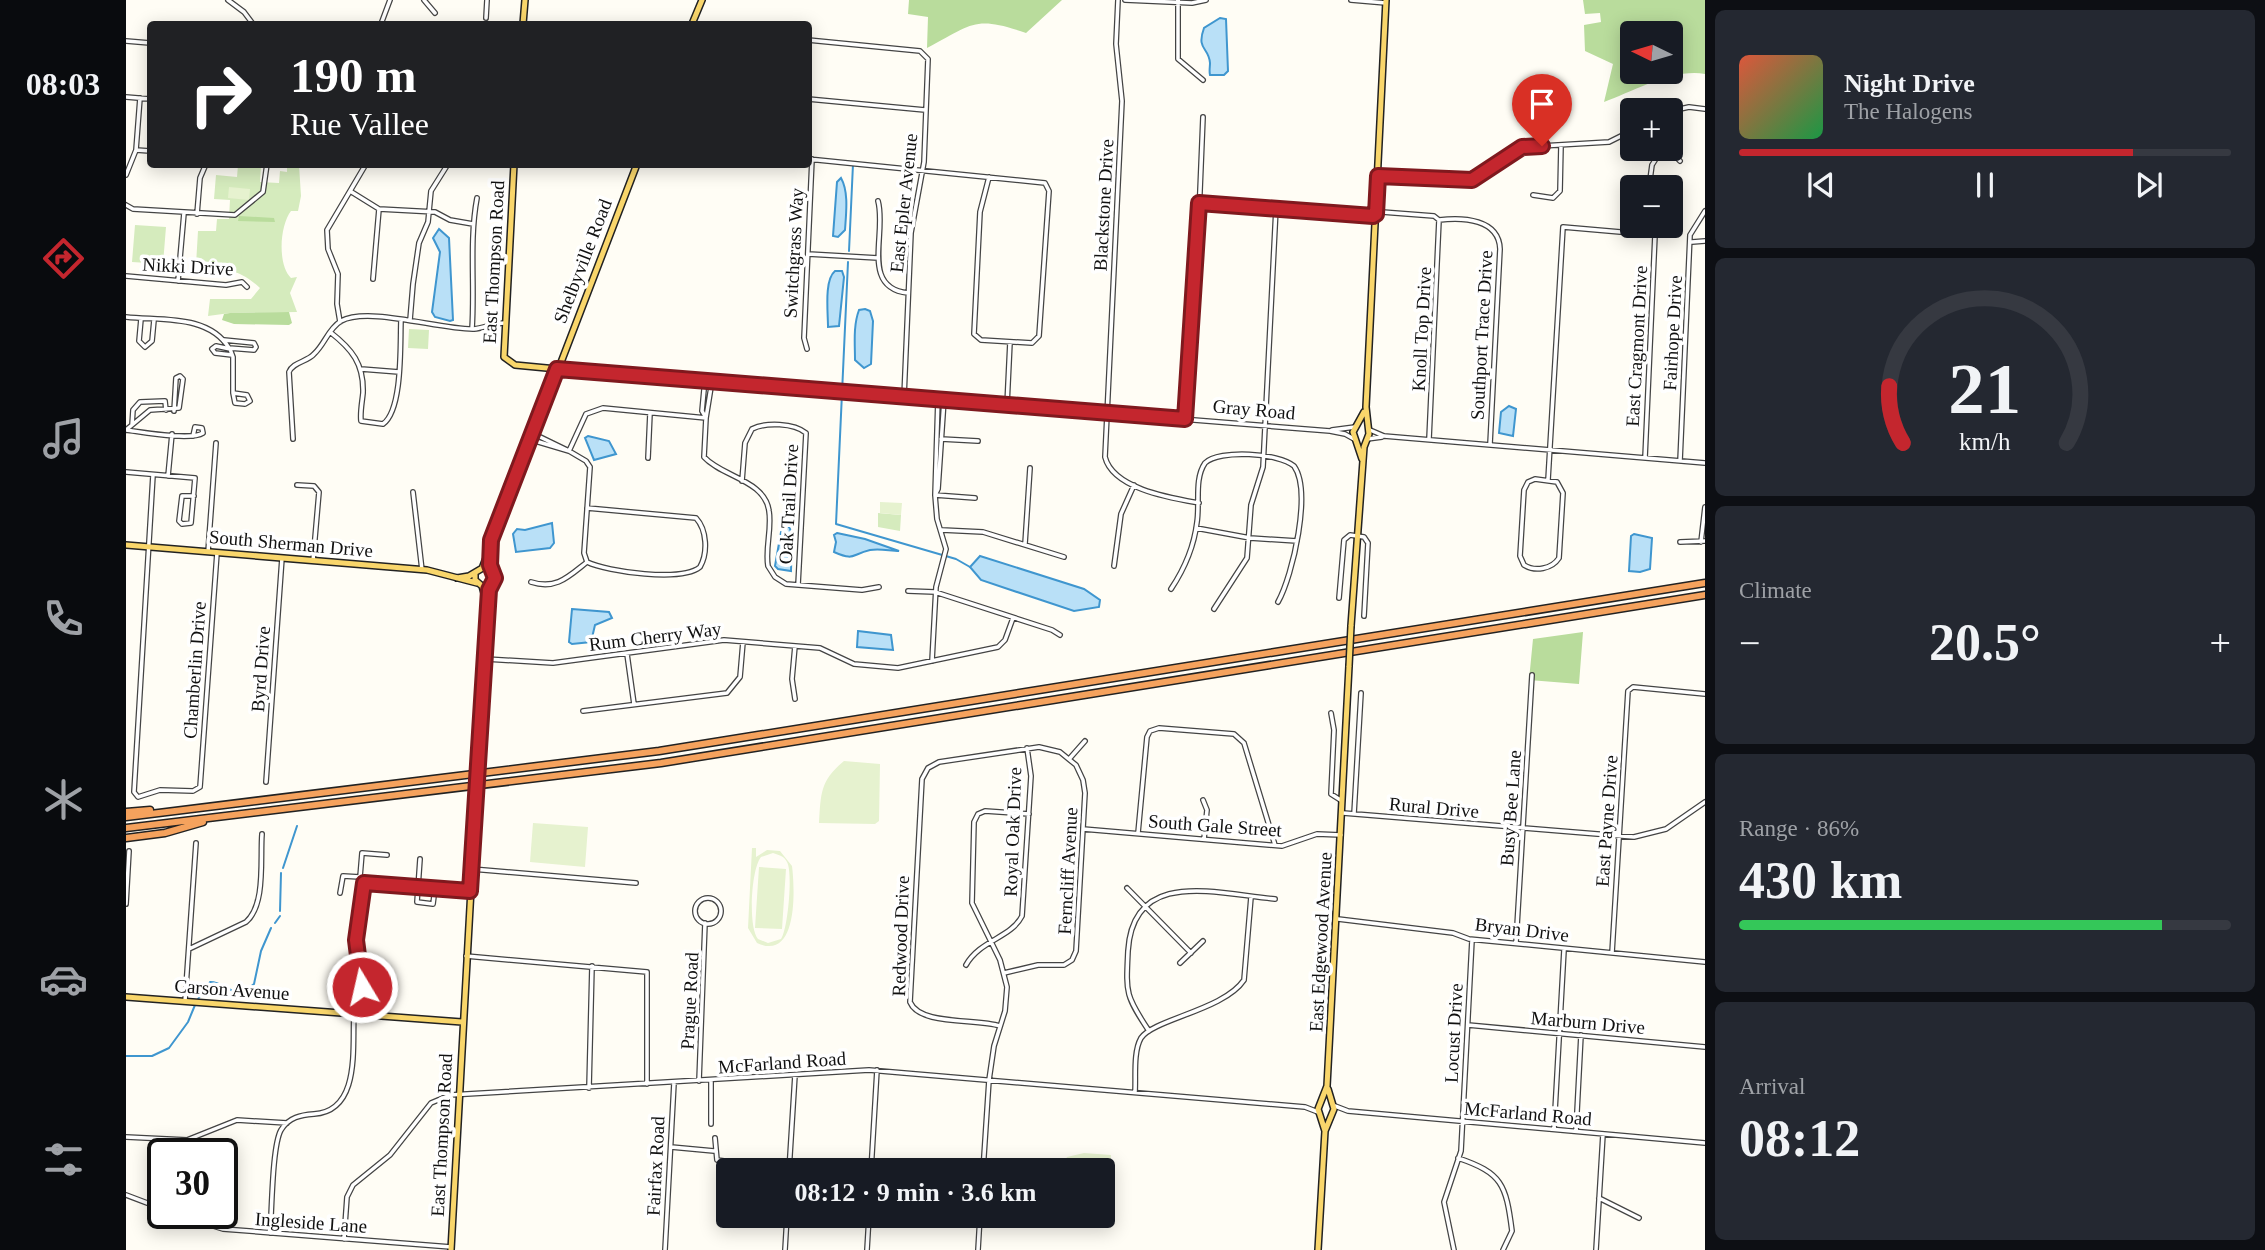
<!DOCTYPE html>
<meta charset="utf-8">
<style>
body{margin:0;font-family:"Times New Roman",serif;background:#242831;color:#f1f3f6;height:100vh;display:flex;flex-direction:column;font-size:26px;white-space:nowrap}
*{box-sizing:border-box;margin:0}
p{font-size:23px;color:#9ea1a6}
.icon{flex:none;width:38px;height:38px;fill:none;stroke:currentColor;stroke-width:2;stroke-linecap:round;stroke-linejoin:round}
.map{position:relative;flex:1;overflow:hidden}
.sheet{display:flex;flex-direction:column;gap:10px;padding:10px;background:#0d0f14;width:560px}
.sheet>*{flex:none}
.banner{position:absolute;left:21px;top:21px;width:665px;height:147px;border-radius:7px;box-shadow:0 4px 18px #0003;background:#202124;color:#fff;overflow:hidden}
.needle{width:46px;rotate:275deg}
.controls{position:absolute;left:1494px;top:21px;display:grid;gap:14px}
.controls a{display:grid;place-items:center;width:63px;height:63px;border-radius:7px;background:#171b24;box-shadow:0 4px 18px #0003;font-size:35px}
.speed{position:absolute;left:21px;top:1138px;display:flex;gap:14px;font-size:35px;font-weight:700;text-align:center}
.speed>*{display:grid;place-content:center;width:91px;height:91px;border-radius:50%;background:#171b24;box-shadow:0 4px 18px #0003;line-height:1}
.speed .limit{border:4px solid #111;border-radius:10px;background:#fff;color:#111}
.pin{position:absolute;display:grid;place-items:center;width:60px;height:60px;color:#fff;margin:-72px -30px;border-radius:50% 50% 50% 0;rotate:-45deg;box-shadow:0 0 7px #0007}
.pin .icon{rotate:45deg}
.me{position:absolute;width:77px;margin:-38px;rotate:351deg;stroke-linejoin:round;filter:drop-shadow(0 0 5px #0008)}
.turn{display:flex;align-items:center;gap:24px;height:147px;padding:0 28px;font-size:32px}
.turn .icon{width:91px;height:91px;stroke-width:2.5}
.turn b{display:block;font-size:49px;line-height:60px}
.big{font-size:52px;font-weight:700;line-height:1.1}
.sheet .widget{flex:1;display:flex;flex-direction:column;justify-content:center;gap:10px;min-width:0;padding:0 24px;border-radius:10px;background:#242831}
.sheet .dial{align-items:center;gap:0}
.dial svg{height:182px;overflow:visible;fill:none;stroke:#363941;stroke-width:7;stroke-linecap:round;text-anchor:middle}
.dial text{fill:#f1f3f6;stroke:none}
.song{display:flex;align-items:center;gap:21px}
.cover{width:84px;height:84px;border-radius:10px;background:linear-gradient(135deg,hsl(10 70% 55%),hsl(140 70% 35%))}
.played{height:7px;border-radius:4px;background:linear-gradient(90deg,#c4262e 80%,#363941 80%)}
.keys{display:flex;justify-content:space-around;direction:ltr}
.heat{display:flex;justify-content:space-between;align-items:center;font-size:38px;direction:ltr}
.charge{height:10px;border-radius:5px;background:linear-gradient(90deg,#34c759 86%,#363941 0)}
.trip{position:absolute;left:590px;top:1158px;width:399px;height:70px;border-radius:7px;background:#171b24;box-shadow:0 4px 18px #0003;font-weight:700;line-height:70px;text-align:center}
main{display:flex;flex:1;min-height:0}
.tabs{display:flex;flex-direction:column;width:126px;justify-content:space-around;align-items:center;background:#090b0e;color:#9ea1a6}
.tabs .icon{width:49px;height:49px}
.tabs .on{color:#c4262e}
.tabs b{font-size:32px;color:#f1f3f6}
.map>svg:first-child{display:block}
</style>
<main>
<nav class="tabs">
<b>08:03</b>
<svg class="icon on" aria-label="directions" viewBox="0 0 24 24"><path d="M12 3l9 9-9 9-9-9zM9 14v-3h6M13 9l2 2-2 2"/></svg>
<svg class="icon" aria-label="music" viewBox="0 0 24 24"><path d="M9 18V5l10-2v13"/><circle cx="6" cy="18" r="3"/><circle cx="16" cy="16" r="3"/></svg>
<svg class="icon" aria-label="phone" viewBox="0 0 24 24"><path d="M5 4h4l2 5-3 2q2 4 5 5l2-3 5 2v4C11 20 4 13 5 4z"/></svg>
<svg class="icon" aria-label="climate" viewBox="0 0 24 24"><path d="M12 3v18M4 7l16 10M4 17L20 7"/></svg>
<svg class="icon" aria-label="car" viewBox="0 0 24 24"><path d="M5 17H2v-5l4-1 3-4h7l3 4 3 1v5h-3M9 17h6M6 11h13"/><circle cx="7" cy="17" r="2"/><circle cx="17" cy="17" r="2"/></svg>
<svg class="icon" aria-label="filters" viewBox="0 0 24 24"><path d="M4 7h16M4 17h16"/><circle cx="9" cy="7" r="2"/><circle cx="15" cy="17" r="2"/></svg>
</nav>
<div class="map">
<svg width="1579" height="1250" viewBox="0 0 1579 1250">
<rect width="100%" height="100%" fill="#fffdf5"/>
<path fill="#d5ebbd" d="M112,165L135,166L134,182L153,183L154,171L161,172V165H173L175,196L172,211H165C154,225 151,264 165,278L171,277L164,293L171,312L104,313L82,316L84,299H125L134,288C114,269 97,268 70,265L72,231H90L91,219H103L104,200L88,199L90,175L111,177Z
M9,225L40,227L37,264L6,262Z
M283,329L303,330L302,349L282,348Z
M752,513L775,515L774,531L752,527Z"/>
<path fill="#b9dc9c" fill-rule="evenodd" d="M783,0H936L900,33C848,15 847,24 801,48L802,17L782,14Z
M1457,0H1579V74C1548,68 1508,91 1478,102L1487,64L1459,51L1458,25L1475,22L1474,13L1459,14ZM1545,33V72H1507V33Z
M113,216L148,218L149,222L112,221Z
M163,312L166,323L163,325L108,324L96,320L98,314L104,313Z
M1457,632L1453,684L1403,680L1407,639Z"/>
<path fill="#e6f2cf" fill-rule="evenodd" d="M103,187L124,189L123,200L102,198Z
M754,502L776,503L775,515L754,513Z
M718,761L754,764L753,821L749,824L693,823C695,793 694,781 718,761Z
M407,823L462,827L459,867L404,862Z
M626,848H630V857L641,850L654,851L666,866C669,889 672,962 631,943L622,928ZM647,853C653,855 658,856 661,862C667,872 662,929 655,939L642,943L632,939C622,928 625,869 635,857Z
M633,867L660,869L656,929L629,928Z
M958,1153L985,1155L981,1201L977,1205L976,1171H933L941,1157Z"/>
<path fill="#b9e0f7" stroke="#3f96cf" stroke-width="2" d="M1094,18L1100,19L1102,71L1098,75H1084C1083,71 1084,67 1084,63C1083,47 1070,50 1078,28Z
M715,178C723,192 720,214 719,230L712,237L707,236L711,182Z
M313,229L323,238L327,320L324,321L309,317L306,312L314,252L307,238Z
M709,271H716L718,277L713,326L702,327C702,312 698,280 709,271Z
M739,309L744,311L747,321L745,364L738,368L729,360C729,344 727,326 733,310Z
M1383,406L1390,409L1387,436L1373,433L1375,412Z
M462,436L483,441L490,454L468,460L459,438Z
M426,523L428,543L424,548L390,552L387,534L391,529L399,530Z
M663,526L666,535L665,571L652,569L649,566L655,532Z
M711,533L739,539L773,551C764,551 754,548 744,550C724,555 729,561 708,552L710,542L708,535Z
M1508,534L1526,538L1524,569L1514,572L1503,571L1505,536Z
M854,556L958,589L974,600L973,607L948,611L855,580L844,567Z
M446,609L483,612L486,618L469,625L465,642L446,644L443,642Z
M732,631L765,635L767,650L731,647Z"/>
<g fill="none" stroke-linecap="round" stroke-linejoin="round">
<path stroke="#3f96cf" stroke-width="2" d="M723,251L727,164
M722,262L710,524L830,559L844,567
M157,868L171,826
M154,911L155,873
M149,923L154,916
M72,999L84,982C103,982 106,1003 128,984L135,951L145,928
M0,1056H26L43,1048L62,1022L69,1005"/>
<g stroke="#444" stroke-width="6">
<path id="minor" d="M102,0L118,12L127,24
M298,0L309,13
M992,0L990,44L996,101L979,457C987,489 1045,498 1073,503
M999,0L1066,3L1080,0
M1052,0V59L1077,80
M1225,0L1260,3
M360,18L361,0
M255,24L264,0
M682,40L794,51L802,59L798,162L785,233L778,397
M0,41L24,43
M0,97L24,99
M682,99L799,110
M1545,111L1563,107L1579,109
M1543,149L1554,161
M10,150L24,151
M682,159L919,183L923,191L913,336L906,343L855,340L848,334L854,212L863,177
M0,175L10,150L14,98
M1252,176L1346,180L1396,147L1483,142L1507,130
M1523,187L1526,165L1536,149
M224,191L253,209L309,212L324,220L347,224
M1407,195L1427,198L1434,191L1435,145
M752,201C761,233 734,288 782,293
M1073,203L1244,216L1256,212L1308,216L1313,220C1337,217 1373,219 1374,249L1364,444
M0,205L7,209L109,215L137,192L141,164
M71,214L74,178L80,164
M1566,242L1579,241
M682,254L752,258
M0,276L100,285L116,282L121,287
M247,279L253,209
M52,281L58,213
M0,317C35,321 82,314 103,348L128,350L130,347L128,343L98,340
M15,319L13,341L19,347L26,341L28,320
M284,320L287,284L293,243L302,222L305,191L322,164
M214,322L211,304L212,274L202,249L201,230L240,164
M346,329C349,285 343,241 351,198
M204,332C226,349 238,364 237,393C236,403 234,412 235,421L257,424C277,410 274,343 275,320
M681,349L678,338L686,159
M106,355L89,353L86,349L90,346L104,349L107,357V393
M235,369L273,372
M434,369L1204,431L1219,434L1228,439
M579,379L576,411L580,418L586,381
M1060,390L1071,264L1077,117
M107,393L121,395L124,401L119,404L109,403Z
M812,399L809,495L812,489L818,400
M881,405L884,342
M1055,419L1060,390L1059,419
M6,425L24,410L53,408L57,379L54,376L50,378L48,411
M0,430C16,432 65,441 77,433L76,428L69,427L67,436
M0,430L6,425L7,410L14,402L39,401L40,410
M1206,430L1229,427
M1244,430L1258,436L1579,463
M167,439L163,372C167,362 181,362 188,354C199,344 202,329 215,321C243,306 315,330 348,329C358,328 367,323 379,323
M815,439L852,441
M1241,439L1256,437
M1303,439L1313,220
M406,440L443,451L408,434
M522,458L524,413
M1554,461L1564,235L1579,211
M0,472L69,478L65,523L56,524L53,521L56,496H68
M27,475L8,792L12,797L34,790L67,791L74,787L91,553
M42,476L46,434
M1409,479L1431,482L1437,493L1433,558C1426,569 1409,572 1398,565L1394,556L1398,490L1402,482Z
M1422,480L1437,227L1529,235L1519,458
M616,481L619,443L626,429C640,422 668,423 680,433L672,585
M171,485L188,486L193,492L187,561
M287,492L296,570
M1070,528L1124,538L1171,541
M816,530L857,532L938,557
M1554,542L1579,541
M1575,542L1579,507
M899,544L904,468
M82,552L90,443
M461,562L458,553L464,467L460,461L443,451L460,414L477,408L580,418L578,457C596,477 639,480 643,511C646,529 639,548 642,566L649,577L660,584L736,590L753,587
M461,562C482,572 556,582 574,567C582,553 581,530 570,518L461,508
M988,566L995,514L1008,485
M405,582C430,590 442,577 461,562
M1045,589C1059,568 1068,547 1071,522C1074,503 1068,479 1079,463C1093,449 1153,453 1168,466C1186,491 1167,575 1152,602
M782,591L809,592L926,630L934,635
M1213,598L1218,540L1224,535L1238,537L1242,543L1238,616
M1088,609L1121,558L1125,505L1137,467L1150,208
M501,654L508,704
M360,659L427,663L598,640L694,648L728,664L772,668L872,647L879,640L887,618
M806,661L810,587L820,549L811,519L809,495L849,498
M669,699L666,679L669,646
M457,711L601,693L614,677L617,642
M1205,713L1208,730L1205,794L1216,801
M944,758L959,741
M140,782L156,558
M1077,800L1081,810L1078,839
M1217,813L1508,837L1540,829L1579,802
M1228,814L1235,693
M957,829L1156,846L1191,834L1215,835
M1012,833L1021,737L1024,731L1033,728L1108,734L1118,743L1149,845
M294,859L291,902L307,904L309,888
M346,869L510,883
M238,883L344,891
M238,883L234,877L236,853L261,855
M1001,888L1065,953
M214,893L217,876L234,877
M569 911a13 13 0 1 1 26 0a13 13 0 1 1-26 0Z
M0,904L3,851
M1212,919L1327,933L1343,939L1579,962
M1390,943L1406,675
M63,949L120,922C140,905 134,859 136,834
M1486,953L1502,691L1507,687L1579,694
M340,956L521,972V1084
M1054,963L1077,941
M840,965C854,940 885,938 896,916L905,776L901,748
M59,1001L70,843
M234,1015L236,990L230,940L238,883
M1342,1025L1579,1047
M874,1026C850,1018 794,1026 784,1002L796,779L802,768L813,762L913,747L934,752L950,765L957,780L959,793L950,951L946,960L938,965H912L878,973
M1023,1031C999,995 1000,993 1002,951C1007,867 1092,894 1149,899
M573,1081L579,923
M585,1081V1124
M463,1088L466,966
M1009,1092C1010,1077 1007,1052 1015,1038C1028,1019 1098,1010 1118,980L1125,897
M1209,1106L1222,1111L1579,1143
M1428,1129L1438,950
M1450,1131L1455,1035
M0,1137L61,1140L111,1120L161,1123
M589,1138L591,1160L598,1161
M545,1147L588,1151
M70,1153L71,1138
M1332,1158C1376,1173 1380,1184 1386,1231L1377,1250
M663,1171L669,1075
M745,1171L751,1070
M857,1171L863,1080L868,1046L879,1011L881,987L874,960L846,903L848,822L852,814L859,811L903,814
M0,1195L37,1209
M1473,1198L1513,1218
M45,1213L97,1229L325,1247
M66,1222L67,1213
M144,1233C146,1211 146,1146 155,1130C163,1117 175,1115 188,1114C235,1111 226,1047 228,1014
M218,1239L221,1197L227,1185L264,1155L305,1103L324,1095L743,1070L1179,1107L1192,1112
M539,1250L548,1083
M659,1250L661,1216
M741,1250L743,1216
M852,1250L854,1216
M1328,1250L1318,1202L1335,1151L1346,940
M1470,1250L1477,1134"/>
</g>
<g stroke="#222" stroke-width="8">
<path id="major" d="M397,24L399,0
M566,24L576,0
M388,164L378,357L389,365L431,369
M1236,459L1227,432L1238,412
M0,545L301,570L351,583
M357,566L511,164
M331,578L343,576L360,566L367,569L369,578L366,584L356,586L349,580V573
M356,586L361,604
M1225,626L1238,447L1243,434L1240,407L1260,0
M352,764L366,584
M0,997L336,1022
M1199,1131L1192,1109L1201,1086L1223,666
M325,1250L350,799
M1192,1250L1199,1131L1208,1109L1202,1089"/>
</g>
<g stroke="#222" stroke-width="9">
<path id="highway" d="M0,812L24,810
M0,817L533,751L1579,583
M0,828L535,763L1579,595
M0,838L39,833L77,822"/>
</g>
<use href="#minor" stroke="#fff" stroke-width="3.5"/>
<use href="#major" stroke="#f9d66b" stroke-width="5"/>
<use href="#highway" stroke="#f5a25d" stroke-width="6"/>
<g stroke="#222" stroke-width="8" stroke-linecap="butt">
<path id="major-bridge" d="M1223,666L1225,626
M350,799L352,764"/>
</g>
<use href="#major-bridge" stroke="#f9d66b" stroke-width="5"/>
</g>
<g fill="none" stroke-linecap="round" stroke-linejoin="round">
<g stroke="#7f191e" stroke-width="18">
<path id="route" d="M236,987L230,940L238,883L344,891L363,590L369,578L364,565L365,540L431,369L1059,419L1073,203L1247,216L1250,214L1252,176L1346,180L1396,147L1416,146"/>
</g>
<use href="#route" stroke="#c4262e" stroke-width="12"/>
</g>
<g text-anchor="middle" stroke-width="7" stroke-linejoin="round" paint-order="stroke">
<g font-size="19" fill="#111" stroke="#fff">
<text transform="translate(777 203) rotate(-84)" y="7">East Epler Avenue</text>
<text transform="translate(977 205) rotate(-87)" y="7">Blackstone Drive</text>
<text transform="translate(667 253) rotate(-87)" y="7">Switchgrass Way</text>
<text transform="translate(456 261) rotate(-69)" y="7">Shelbyville Road</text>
<text transform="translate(367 262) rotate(-87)" y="7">East Thompson Road</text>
<text transform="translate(62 266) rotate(3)" y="7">Nikki Drive</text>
<text transform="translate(1295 329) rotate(-87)" y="7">Knoll Top Drive</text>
<text transform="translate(1546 333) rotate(-87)" y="7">Fairhope Drive</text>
<text transform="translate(1355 335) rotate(-87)" y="7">Southport Trace Drive</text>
<text transform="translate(1510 346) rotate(-87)" y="7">East Cragmont Drive</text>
<text transform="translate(1128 409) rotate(5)" y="7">Gray Road</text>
<text transform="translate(662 504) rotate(-87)" y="7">Oak Trail Drive</text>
<text transform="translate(165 543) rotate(5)" y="7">South Sherman Drive</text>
<text transform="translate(529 636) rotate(-7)" y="7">Rum Cherry Way</text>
<text transform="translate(134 669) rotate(-86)" y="7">Byrd Drive</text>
<text transform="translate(68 670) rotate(-86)" y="7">Chamberlin Drive</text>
<text transform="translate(1308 807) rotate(5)" y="7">Rural Drive</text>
<text transform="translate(1384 808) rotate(-86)" y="7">Busy Bee Lane</text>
<text transform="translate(1480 821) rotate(-86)" y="7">East Payne Drive</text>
<text transform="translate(1089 825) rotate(4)" y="7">South Gale Street</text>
<text transform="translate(886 832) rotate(-88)" y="7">Royal Oak Drive</text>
<text transform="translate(941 871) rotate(-87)" y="7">Ferncliff Avenue</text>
<text transform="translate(1396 929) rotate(7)" y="7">Bryan Drive</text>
<text transform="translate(774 936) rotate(-88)" y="7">Redwood Drive</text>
<text transform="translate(1194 942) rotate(-87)" y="7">East Edgewood Avenue</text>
<text transform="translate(106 989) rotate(4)" y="7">Carson Avenue</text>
<text transform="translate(563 1001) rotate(-87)" y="7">Prague Road</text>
<text transform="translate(1462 1022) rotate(5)" y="7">Marburn Drive</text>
<text transform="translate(1327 1033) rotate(-87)" y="7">Locust Drive</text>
<text transform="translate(656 1062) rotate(-4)" y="7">McFarland Road</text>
<text transform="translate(1402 1113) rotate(5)" y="7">McFarland Road</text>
<text transform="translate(315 1135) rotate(-87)" y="7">East Thompson Road</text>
<text transform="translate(529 1166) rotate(-87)" y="7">Fairfax Road</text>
<text transform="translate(185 1222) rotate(4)" y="7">Ingleside Lane</text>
</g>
</g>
</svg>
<div class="controls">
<a><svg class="needle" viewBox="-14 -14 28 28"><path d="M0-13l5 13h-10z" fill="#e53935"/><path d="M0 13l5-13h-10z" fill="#9ea1a6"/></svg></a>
<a>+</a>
<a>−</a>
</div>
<div class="speed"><div class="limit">30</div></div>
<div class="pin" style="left:1416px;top:146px;background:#d93025"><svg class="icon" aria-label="arrive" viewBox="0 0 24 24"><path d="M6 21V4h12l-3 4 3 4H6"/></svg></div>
<svg class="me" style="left:236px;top:987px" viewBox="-20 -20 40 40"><circle r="17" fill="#c4262e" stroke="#fff" stroke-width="3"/><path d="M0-11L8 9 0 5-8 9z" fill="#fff"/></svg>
<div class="trip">08:12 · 9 min · 3.6 km</div>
<div class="banner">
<div class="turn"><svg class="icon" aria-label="right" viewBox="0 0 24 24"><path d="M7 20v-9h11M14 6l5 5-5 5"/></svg><div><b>190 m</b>Rue Vallee</div></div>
</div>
</div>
<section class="sheet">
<div class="widget">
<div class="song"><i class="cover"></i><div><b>Night Drive</b><p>The Halogens</p></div></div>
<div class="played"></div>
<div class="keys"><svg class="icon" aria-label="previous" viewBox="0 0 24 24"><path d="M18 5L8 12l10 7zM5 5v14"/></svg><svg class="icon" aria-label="pause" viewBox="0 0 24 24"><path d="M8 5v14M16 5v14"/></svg><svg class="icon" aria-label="next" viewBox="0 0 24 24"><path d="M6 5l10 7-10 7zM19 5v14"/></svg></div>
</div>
<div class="widget dial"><svg viewBox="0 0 100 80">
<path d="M14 69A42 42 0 1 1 86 69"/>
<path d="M14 69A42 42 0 0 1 8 44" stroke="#c4262e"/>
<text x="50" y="56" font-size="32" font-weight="700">21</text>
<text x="50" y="72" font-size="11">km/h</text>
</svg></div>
<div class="widget"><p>Climate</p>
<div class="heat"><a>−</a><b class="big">20.5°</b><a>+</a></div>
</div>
<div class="widget"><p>Range · 86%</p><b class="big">430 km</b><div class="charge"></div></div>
<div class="widget"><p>Arrival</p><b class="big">08:12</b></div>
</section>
</main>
